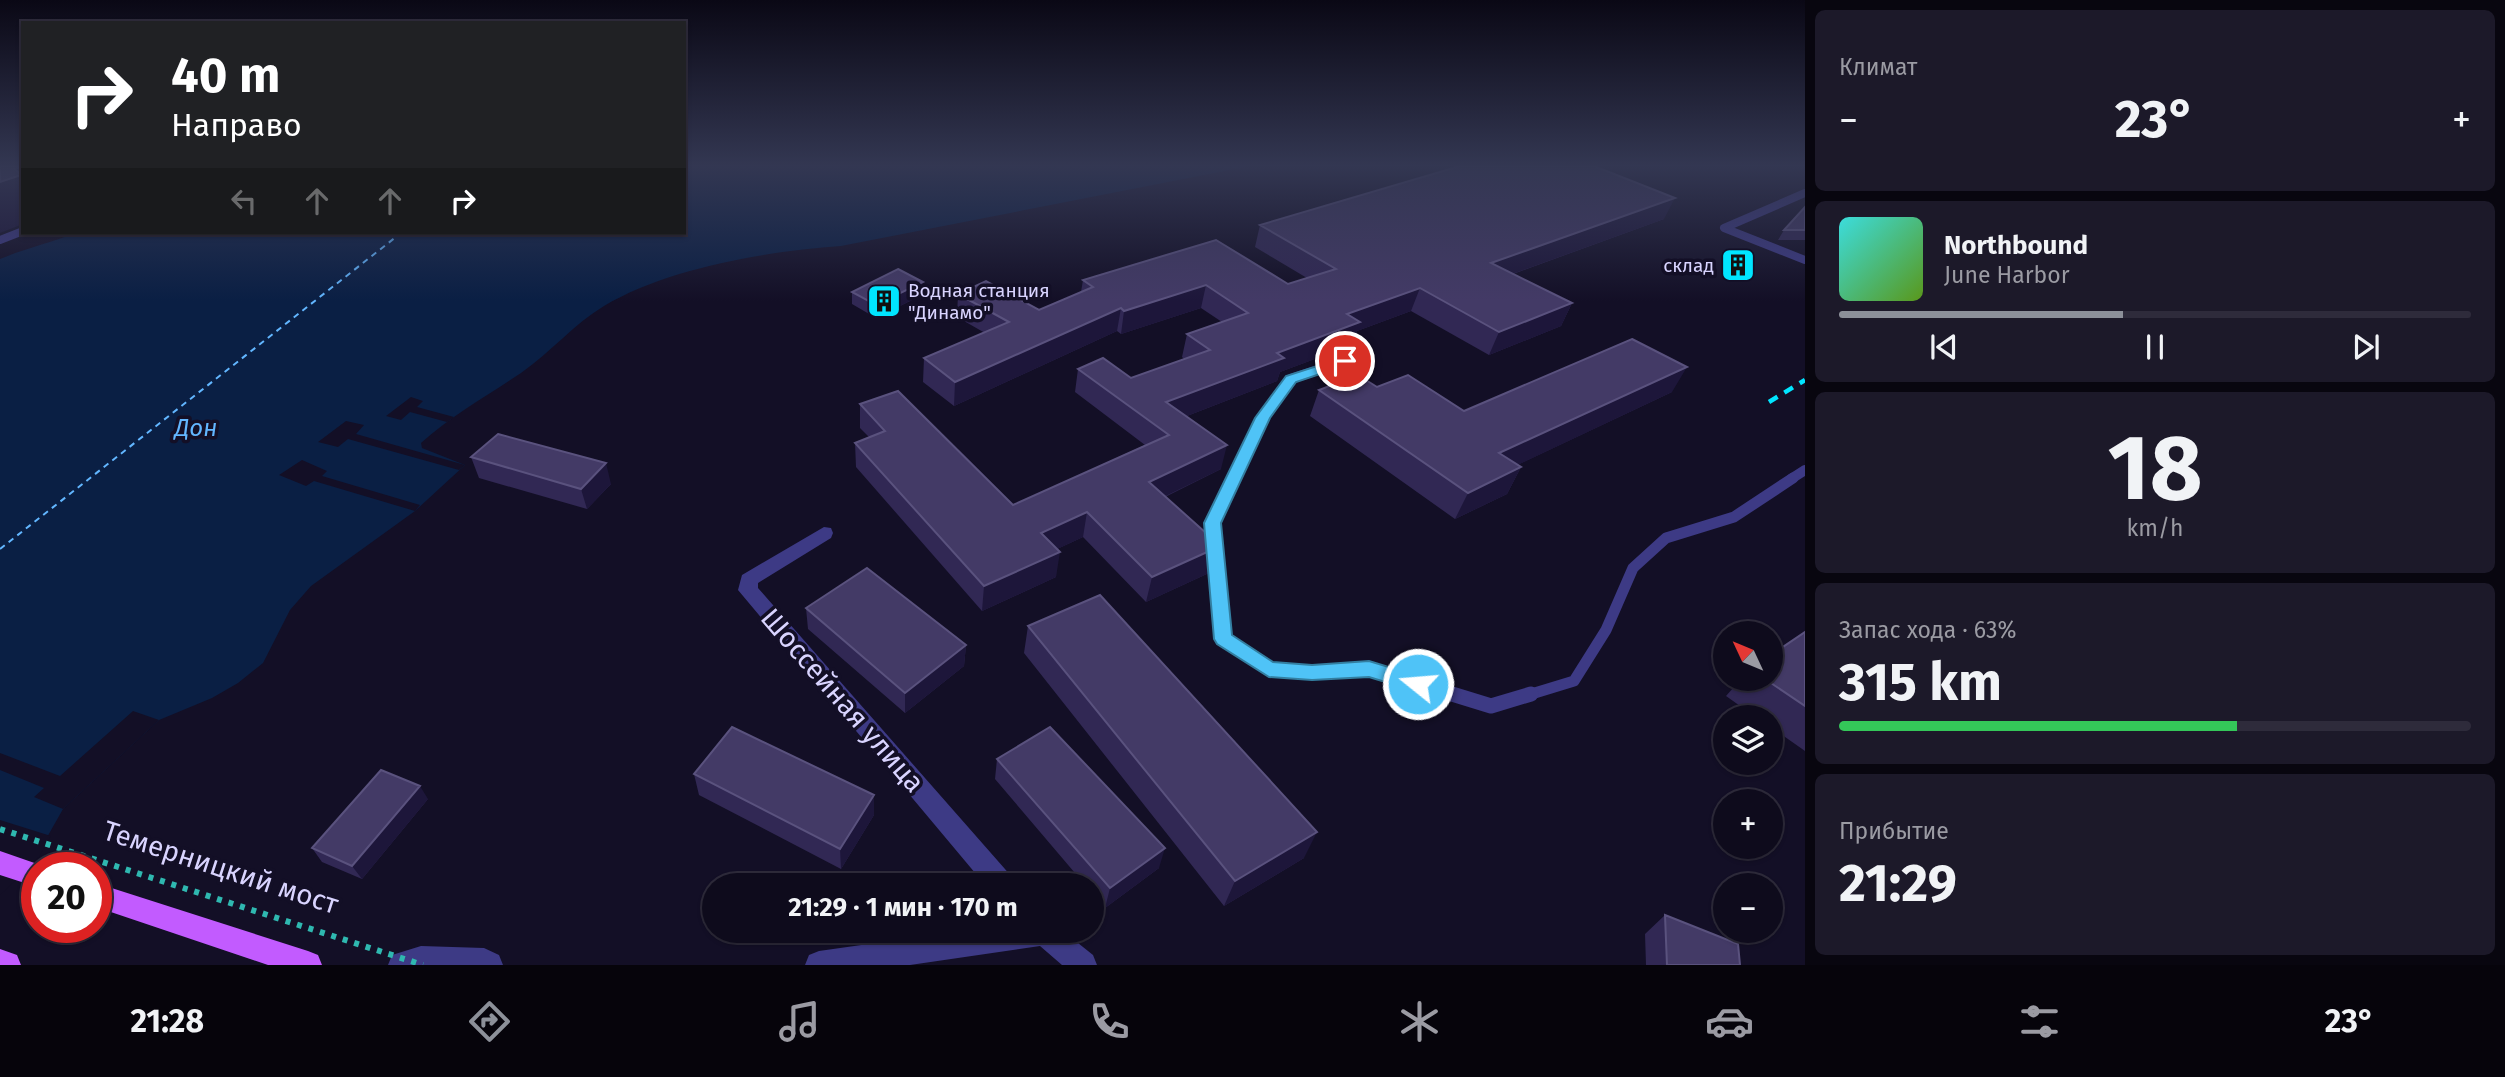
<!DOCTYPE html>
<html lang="ru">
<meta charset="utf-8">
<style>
body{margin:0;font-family:"Fira Sans",sans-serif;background:#1c1929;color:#f1f3f6;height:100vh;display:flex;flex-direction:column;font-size:26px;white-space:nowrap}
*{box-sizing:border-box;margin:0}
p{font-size:23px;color:#9b9ba3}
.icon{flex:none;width:38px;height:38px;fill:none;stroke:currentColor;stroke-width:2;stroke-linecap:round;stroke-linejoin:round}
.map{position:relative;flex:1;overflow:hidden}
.side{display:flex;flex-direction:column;gap:10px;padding:10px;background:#08060f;width:700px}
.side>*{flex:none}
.guide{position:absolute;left:21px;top:21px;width:665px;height:214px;border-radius:0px;box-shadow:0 2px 5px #0004,0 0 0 2px #2e2b3b;background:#202124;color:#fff;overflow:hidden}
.needle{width:46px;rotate:314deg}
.buttons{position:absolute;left:1713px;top:621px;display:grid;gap:14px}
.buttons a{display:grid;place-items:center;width:70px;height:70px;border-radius:50%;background:#0e0b1c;box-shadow:0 2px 5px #0004,0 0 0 2px #2e2b3b;font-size:35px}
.speed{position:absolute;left:21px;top:852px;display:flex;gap:14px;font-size:35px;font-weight:700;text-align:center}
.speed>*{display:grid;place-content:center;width:91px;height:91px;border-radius:50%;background:#0e0b1c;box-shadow:0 2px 5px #0004,0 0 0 2px #2e2b3b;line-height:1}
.speed .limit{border:10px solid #d22;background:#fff;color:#111}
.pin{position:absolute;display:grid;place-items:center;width:60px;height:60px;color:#fff;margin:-30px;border:4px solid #fff;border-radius:50%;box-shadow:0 2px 7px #0007}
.me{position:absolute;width:77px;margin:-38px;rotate:287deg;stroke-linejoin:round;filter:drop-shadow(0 0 5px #0008)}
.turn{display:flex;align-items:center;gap:24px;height:147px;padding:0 35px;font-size:32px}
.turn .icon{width:91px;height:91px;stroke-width:2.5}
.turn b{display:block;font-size:49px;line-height:60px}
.lanes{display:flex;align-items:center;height:66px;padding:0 35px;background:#0003;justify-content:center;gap:35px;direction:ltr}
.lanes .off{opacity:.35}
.big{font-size:52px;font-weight:700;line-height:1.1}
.side .tile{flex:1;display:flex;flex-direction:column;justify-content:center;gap:10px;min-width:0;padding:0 24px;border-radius:10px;background:#1c1929}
.side .dial{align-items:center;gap:0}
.dial b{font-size:91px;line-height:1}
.song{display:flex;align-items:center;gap:21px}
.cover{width:84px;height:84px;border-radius:10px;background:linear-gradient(135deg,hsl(180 70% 55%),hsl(90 70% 35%))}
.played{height:7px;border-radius:4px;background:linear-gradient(90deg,#8c9099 45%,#2e2b3b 45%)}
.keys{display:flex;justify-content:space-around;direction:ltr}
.heat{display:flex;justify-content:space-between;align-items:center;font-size:38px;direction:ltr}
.charge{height:10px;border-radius:5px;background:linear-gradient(90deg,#34c759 63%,#2e2b3b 0)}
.trip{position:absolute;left:702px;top:873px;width:402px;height:70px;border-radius:35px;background:#0e0b1c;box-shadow:0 2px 5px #0004,0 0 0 2px #2e2b3b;font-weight:700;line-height:70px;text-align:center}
.tabs{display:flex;height:112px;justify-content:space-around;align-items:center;background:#06040b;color:#9b9ba3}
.tabs .icon{width:49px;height:49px}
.tabs .selected{color:#8c9099}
.tabs b{font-size:32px;color:#f1f3f6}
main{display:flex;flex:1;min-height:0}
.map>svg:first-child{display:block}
</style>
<main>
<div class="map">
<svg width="1805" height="965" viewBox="0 0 1805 965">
<rect width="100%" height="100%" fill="#130f26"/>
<path fill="#0a1f44" d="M684,166H1250L841,246C769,251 667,268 604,306C574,324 551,352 521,373C487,396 452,415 421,443L422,448L465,465L415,511L311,586L290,610L263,663L238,683L212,698L159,720L132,745L63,809L37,855L0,892V259C26,248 50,243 75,233H684Z"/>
<path fill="#130f26" d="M411,397L423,401L417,407L454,417L447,422L410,412L401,420L386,416Z
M346,421L364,425L356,434L465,465L459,470L348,439L338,447L318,442Z
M302,460L327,471L322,476L420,505L415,511L314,481L306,486L279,475Z
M133,711L159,720L63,809L34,797L44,788L0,770V753L60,776Z
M0,820L51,836L39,857L0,895Z"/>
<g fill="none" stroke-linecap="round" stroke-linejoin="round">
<path stroke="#62b6ff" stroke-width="2" stroke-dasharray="6 5" stroke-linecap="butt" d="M0,549L401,233"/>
<path stroke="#3d3a85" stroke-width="8" d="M1805,193L1724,228L1805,260
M0,240L23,231"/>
<path stroke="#3d3a85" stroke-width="10" d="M1234,479L1263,418L1291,379L1345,361
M1791,479L1805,470"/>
<path stroke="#3d3a85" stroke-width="11" d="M1235,478L1213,523L1223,639L1269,670L1312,673L1369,669L1458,696
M1525,696L1574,681L1606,630L1633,568L1666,538L1734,517L1793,478"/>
<path stroke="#3d3a85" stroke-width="15" d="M1452,694L1491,706L1531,694"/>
<path fill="#3d3a85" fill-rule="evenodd" d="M824,527L831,528L833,533L831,538L758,583V588L1012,877L1016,886H986L738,590L742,575Z
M960,931H1063L1093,955L1097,965H1062L1040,946L910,965H805L809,955L819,951Z
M421,946L484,948L499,955L503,965H388L392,955Z"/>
<path fill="#c25bff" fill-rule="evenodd" d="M0,851L46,867L37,868V887L0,875Z
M96,883L308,951L318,955L322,965H268L96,907Z
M0,949L17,955L21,965H0Z"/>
<path stroke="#00e5ff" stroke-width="4.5" stroke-dasharray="10 8" stroke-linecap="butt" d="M1769,402L1805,380"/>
<path stroke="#2fb8b0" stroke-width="6" stroke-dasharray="5 7" stroke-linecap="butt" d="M0,829L423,965"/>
</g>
<path fill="#312854" d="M1805,207V240H1778L1784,230Z
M1664,219L1513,274L1572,303L1561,326L1489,355L1411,311L1357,331L1352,345L1280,372L1277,381L1187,416L1221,469L1165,497L1216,548L1209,573L1146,602L1083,537L1057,549L1056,577L982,611L856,467L855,443L869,437L860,428V404L1013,505L1145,445L1075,392L1078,369L1131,378L1184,359L1182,357L1187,334L1222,322L1201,308L1121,334L1117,331L954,406L923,382L924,358L985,333L957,317L958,294L1039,310L1081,292L1083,280L1288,284L1307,278L1255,247L1260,225Z
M852,292L922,295L876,318L852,304Z
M1377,387L1464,411L1672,392L1517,465L1521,467L1507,494L1455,519L1310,416L1319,390Z
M471,457L611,484L587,509L479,478Z
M806,608L966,645L964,666L905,713L808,629Z
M1028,626L1304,858L1224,906L1024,653Z
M1805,632V751L1771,727V718H1757L1726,696L1741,679H1771Z
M997,759L1159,868L1105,908L1092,893V886H1086L995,779Z
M694,774L874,815L841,869L699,795Z
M428,799L362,879L322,862L312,848Z
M1665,915L1740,965H1646L1645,934Z"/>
<path fill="#1d163a" d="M23,166V224L0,233V182L15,169Z
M1675,198L1664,219L1482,285L1491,263Z
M923,282L922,295L876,318V305Z
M1206,285L1201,308L1121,334L1124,311Z
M1420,288L1411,311L1357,331L1352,345L1280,372L1277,381L1161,426L1166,402L1277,353L1347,314Z
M1572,303L1561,326L1489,355L1499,332Z
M1121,308L1117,331L954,406L955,382Z
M1687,367L1672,392L1486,480L1499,453Z
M1227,445L1221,469L1143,507L1149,482Z
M606,463L611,484L587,509L581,489Z
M1521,467L1507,494L1455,519L1468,493Z
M1087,512L1083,537L1038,558L1041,533Z
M1216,548L1209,573L1146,602L1152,577Z
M1060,552L1056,577L982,611L984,586Z
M966,645L964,666L905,713V693Z
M420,786L428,799L362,879L352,866Z
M874,795V815L841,869L840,849Z
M1317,832L1304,858L1224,906L1235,881Z
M1165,848L1159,868L1105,908L1110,888Z"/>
<path fill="#433a66" stroke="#5a527e" stroke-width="2" d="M0,166H23L15,169L21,175L0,182Z
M1460,166H1594L1675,198L1491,263L1572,303L1499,332L1420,288L1347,314L1360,322L1277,353L1284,358L1166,402L1227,445L1149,482L1216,542V548L1152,577L1087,512L1041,533L1060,552L984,586L855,443L885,431L860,404L898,391L1013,505L1169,435L1078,369L1103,358L1131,378L1210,350L1187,334L1248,313L1206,285L1124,311L1121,308L955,382L924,358L1009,322L958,294L986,281L1039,310L1093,287L1083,280L1216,240L1288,284L1336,269L1260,225Z
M1805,207V230H1784Z
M898,269L923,282L876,305L852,292Z
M1632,339L1687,367L1499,453L1521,467L1468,493L1319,390L1358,375L1377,387L1408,375L1464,411Z
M498,434L606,463L581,489L471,457Z
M867,568L966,645L905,693L806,608Z
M1100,595L1317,832L1235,881L1028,626Z
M1805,632V706L1765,679H1771V655Z
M732,727L874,795L840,849L694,774Z
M1050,727L1165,848L1110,888L997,759Z
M381,770L420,786L352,866L312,848Z
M1665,915L1738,944L1740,965H1667Z"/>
<linearGradient id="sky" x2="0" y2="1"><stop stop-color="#0a0815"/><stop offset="0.55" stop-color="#333752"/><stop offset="1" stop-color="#333752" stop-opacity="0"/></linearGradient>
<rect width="1805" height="301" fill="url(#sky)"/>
<path fill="#4fc3f7" stroke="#337fa1" stroke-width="2" d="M1345,357L1352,361L1350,364L1296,382L1270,418L1221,523L1232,635L1273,662L1312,665L1369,661L1425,678L1428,684L1425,689L1418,692L1369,677L1312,680L1269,677L1217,644L1214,639L1204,523L1255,418L1286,376Z"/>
<defs>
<g id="building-square" transform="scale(1.75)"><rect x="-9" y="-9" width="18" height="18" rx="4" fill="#00e5ff" stroke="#130f26"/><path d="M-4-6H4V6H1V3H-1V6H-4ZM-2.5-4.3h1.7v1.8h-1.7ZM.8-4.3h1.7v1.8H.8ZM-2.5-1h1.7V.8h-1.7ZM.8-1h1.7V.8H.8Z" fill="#111"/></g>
</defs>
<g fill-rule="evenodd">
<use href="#building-square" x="1738" y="265"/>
<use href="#building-square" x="884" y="301"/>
</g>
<g text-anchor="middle" stroke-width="7" stroke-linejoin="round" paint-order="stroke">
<g font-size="19" fill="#d9d4ff" stroke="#130f26" text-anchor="end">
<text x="1714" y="272">склад</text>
<text x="908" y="297" text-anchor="start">Водная станция<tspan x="908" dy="22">"Динамо"</tspan></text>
</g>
<g font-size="24" font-style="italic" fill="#62b6ff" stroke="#130f26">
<text x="196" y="436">Дон</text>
</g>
<g font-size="28" fill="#d9d4ff" stroke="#130f26">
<text transform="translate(843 700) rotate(49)" y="10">Шоссейная улица</text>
<text transform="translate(221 867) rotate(18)" y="10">Темерницкий мост</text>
</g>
</g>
</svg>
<div class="buttons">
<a><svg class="needle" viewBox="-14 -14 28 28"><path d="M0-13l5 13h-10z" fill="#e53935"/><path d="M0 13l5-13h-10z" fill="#9b9ba3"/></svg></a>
<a><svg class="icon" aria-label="layers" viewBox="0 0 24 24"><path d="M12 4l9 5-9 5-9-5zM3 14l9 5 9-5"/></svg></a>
<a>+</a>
<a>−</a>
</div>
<div class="speed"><div class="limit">20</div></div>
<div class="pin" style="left:1345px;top:361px;background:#d93025"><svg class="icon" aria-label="arrive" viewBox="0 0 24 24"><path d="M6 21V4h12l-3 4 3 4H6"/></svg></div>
<svg class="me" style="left:1418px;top:684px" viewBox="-20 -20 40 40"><circle r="17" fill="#4fc3f7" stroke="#fff" stroke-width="3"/><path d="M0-11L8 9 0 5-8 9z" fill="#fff"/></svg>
<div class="trip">21:29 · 1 мин · 170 m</div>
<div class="guide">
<div class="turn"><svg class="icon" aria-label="right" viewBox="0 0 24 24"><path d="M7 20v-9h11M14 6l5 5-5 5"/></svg><div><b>40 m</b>Направо</div></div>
<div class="lanes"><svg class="icon off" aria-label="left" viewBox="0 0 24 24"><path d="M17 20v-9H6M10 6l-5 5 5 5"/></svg><svg class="icon off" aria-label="ahead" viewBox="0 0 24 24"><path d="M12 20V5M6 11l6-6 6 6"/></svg><svg class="icon off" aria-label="ahead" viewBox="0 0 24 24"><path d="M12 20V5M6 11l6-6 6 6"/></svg><svg class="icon" aria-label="right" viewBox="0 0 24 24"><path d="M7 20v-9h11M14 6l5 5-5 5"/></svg></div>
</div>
</div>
<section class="side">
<div class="tile"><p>Климат</p>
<div class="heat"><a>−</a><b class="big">23°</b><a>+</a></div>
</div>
<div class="tile">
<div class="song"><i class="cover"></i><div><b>Northbound</b><p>June Harbor</p></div></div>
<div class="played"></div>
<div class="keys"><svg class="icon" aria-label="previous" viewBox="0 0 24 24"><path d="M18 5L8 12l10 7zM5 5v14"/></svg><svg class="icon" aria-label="pause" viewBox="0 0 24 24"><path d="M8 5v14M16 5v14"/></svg><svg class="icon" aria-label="next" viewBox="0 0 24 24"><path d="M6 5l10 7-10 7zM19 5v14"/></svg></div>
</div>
<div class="tile dial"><b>18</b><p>km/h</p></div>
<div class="tile"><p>Запас хода · 63%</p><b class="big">315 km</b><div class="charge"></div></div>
<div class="tile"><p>Прибытие</p><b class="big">21:29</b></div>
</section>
</main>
<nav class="tabs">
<b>21:28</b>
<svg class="icon selected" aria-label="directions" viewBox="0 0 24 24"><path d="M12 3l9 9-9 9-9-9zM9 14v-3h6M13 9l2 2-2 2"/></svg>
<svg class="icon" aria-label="music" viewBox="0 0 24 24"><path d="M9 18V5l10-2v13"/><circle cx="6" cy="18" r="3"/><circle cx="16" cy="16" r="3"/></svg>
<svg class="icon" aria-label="phone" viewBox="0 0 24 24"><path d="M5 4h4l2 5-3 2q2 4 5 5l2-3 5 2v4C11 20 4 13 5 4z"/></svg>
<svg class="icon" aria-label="climate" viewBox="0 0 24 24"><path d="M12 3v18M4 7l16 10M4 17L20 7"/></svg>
<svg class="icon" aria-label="car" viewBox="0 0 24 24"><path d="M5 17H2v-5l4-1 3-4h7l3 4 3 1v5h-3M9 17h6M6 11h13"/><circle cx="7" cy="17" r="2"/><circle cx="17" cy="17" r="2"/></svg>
<svg class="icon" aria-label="filters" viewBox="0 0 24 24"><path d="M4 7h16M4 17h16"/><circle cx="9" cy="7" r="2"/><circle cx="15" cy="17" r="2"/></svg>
<b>23°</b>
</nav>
